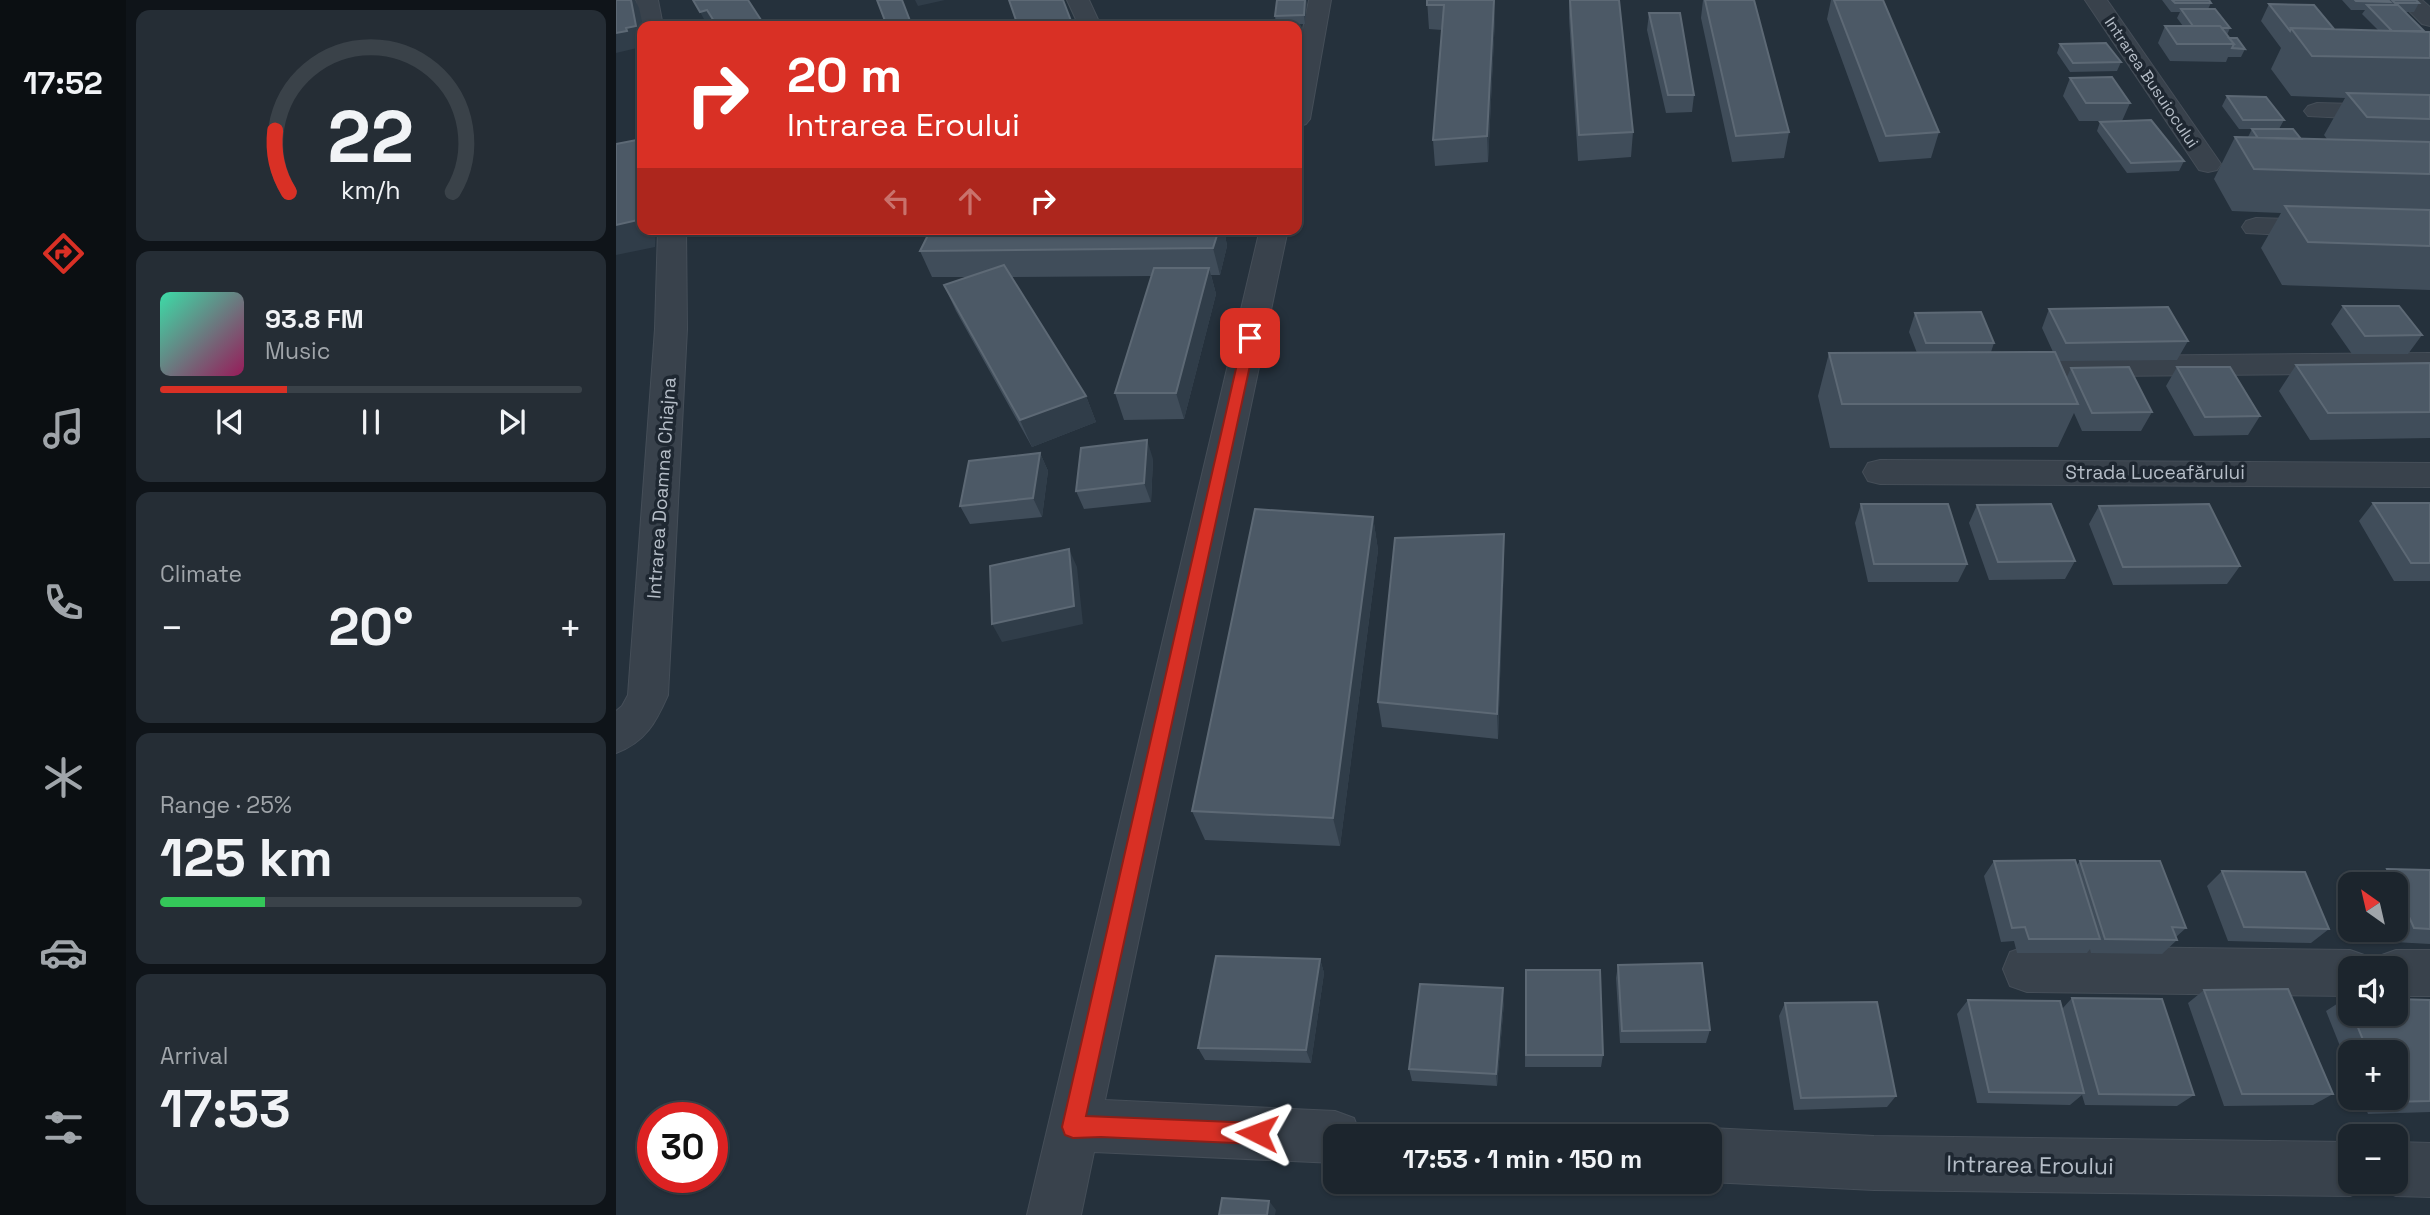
<!DOCTYPE html>
<meta charset="utf-8">
<style>
body{margin:0;font-family:"Space Grotesk",sans-serif;background:#252d35;color:#f1f3f6;height:100vh;display:flex;flex-direction:column;font-size:26px;white-space:nowrap}
*{box-sizing:border-box;margin:0}
p{font-size:23px;color:#a0a5aa}
.icon{flex:none;width:38px;height:38px;fill:none;stroke:currentColor;stroke-width:2;stroke-linecap:round;stroke-linejoin:round}
.map{position:relative;flex:1;overflow:hidden}
.drawer{display:flex;flex-direction:column;gap:10px;padding:10px;background:#0f1419;width:490px}
.drawer>*{flex:none}
.top-card{position:absolute;left:21px;top:21px;width:665px;height:214px;border-radius:14px;box-shadow:0 2px 5px #0004,0 0 0 2px #3a4249;background:#d93025;color:#fff;overflow:hidden}
.needle{width:46px;rotate:326deg}
.buttons{position:absolute;left:1722px;top:872px;display:grid;gap:14px}
.buttons a{display:grid;place-items:center;width:70px;height:70px;border-radius:14px;background:#1c252d;box-shadow:0 2px 5px #0004,0 0 0 2px #3a4249;font-size:35px}
.speed{position:absolute;left:21px;top:1102px;display:flex;gap:14px;font-size:35px;font-weight:700;text-align:center}
.speed>*{display:grid;place-content:center;width:91px;height:91px;border-radius:50%;background:#1c252d;box-shadow:0 2px 5px #0004,0 0 0 2px #3a4249;line-height:1}
.speed .limit{border:10px solid #d22;background:#fff;color:#111}
.pin{position:absolute;display:grid;place-items:center;width:60px;height:60px;color:#fff;margin:-30px;border-radius:14px;box-shadow:0 4px 10px #0006}
.me{position:absolute;width:77px;margin:-38px;rotate:273deg;stroke-linejoin:round;filter:drop-shadow(0 0 5px #0008)}
.turn{display:flex;align-items:center;gap:24px;height:147px;padding:0 35px;font-size:32px}
.turn .icon{width:91px;height:91px;stroke-width:2.5}
.turn b{display:block;font-size:49px;line-height:60px}
.lanes{display:flex;align-items:center;height:66px;padding:0 35px;background:#0003;justify-content:center;gap:35px;direction:ltr}
.lanes .off{opacity:.35}
.big{font-size:52px;font-weight:700;line-height:1.1}
.drawer .card{flex:1;display:flex;flex-direction:column;justify-content:center;gap:10px;min-width:0;padding:0 24px;border-radius:14px;background:#252d35}
.drawer .dial{align-items:center;gap:0}
.dial svg{height:182px;overflow:visible;fill:none;stroke:#3a4249;stroke-width:7;stroke-linecap:round;text-anchor:middle}
.dial text{fill:#f1f3f6;stroke:none}
.song{display:flex;align-items:center;gap:21px}
.cover{width:84px;height:84px;border-radius:10px;background:linear-gradient(135deg,hsl(160 70% 55%),hsl(330 70% 35%))}
.played{height:7px;border-radius:4px;background:linear-gradient(90deg,#d93025 30%,#3a4249 30%)}
.keys{display:flex;justify-content:space-around;direction:ltr}
.heat{display:flex;justify-content:space-between;align-items:center;font-size:38px;direction:ltr}
.charge{height:10px;border-radius:5px;background:linear-gradient(90deg,#34c759 25%,#3a4249 0)}
.trip{position:absolute;left:707px;top:1124px;width:399px;height:70px;border-radius:14px;background:#1c252d;box-shadow:0 2px 5px #0004,0 0 0 2px #3a4249;font-weight:700;line-height:70px;text-align:center}
main{display:flex;flex:1;min-height:0}
.tabs{display:flex;flex-direction:column;width:126px;justify-content:space-around;align-items:center;background:#0b0f12;color:#a0a5aa}
.tabs .icon{width:49px;height:49px}
.tabs .active{color:#d93025}
.tabs b{font-size:32px;color:#f1f3f6}
.map>svg:first-child{display:block}
</style>
<main>
<nav class="tabs">
<b>17:52</b>
<svg class="icon active" aria-label="directions" viewBox="0 0 24 24"><path d="M12 3l9 9-9 9-9-9zM9 14v-3h6M13 9l2 2-2 2"/></svg>
<svg class="icon" aria-label="music" viewBox="0 0 24 24"><path d="M9 18V5l10-2v13"/><circle cx="6" cy="18" r="3"/><circle cx="16" cy="16" r="3"/></svg>
<svg class="icon" aria-label="phone" viewBox="0 0 24 24"><path d="M5 4h4l2 5-3 2q2 4 5 5l2-3 5 2v4C11 20 4 13 5 4z"/></svg>
<svg class="icon" aria-label="climate" viewBox="0 0 24 24"><path d="M12 3v18M4 7l16 10M4 17L20 7"/></svg>
<svg class="icon" aria-label="car" viewBox="0 0 24 24"><path d="M5 17H2v-5l4-1 3-4h7l3 4 3 1v5h-3M9 17h6M6 11h13"/><circle cx="7" cy="17" r="2"/><circle cx="17" cy="17" r="2"/></svg>
<svg class="icon" aria-label="filters" viewBox="0 0 24 24"><path d="M4 7h16M4 17h16"/><circle cx="9" cy="7" r="2"/><circle cx="15" cy="17" r="2"/></svg>
</nav>
<section class="drawer">
<div class="card dial"><svg viewBox="0 0 100 80">
<path d="M14 69A42 42 0 1 1 86 69"/>
<path d="M14 69A42 42 0 0 1 8 42" stroke="#d93025"/>
<text x="50" y="56" font-size="32" font-weight="700">22</text>
<text x="50" y="72" font-size="11">km/h</text>
</svg></div>
<div class="card">
<div class="song"><i class="cover"></i><div><b>93.8 FM</b><p>Music</p></div></div>
<div class="played"></div>
<div class="keys"><svg class="icon" aria-label="previous" viewBox="0 0 24 24"><path d="M18 5L8 12l10 7zM5 5v14"/></svg><svg class="icon" aria-label="pause" viewBox="0 0 24 24"><path d="M8 5v14M16 5v14"/></svg><svg class="icon" aria-label="next" viewBox="0 0 24 24"><path d="M6 5l10 7-10 7zM19 5v14"/></svg></div>
</div>
<div class="card"><p>Climate</p>
<div class="heat"><a>−</a><b class="big">20°</b><a>+</a></div>
</div>
<div class="card"><p>Range · 25%</p><b class="big">125 km</b><div class="charge"></div></div>
<div class="card"><p>Arrival</p><b class="big">17:53</b></div>
</section>
<div class="map">
<svg width="1814" height="1215" viewBox="0 0 1814 1215">
<rect width="100%" height="100%" fill="#25313c"/>
<g fill="none" stroke-linecap="round" stroke-linejoin="round">
<g stroke="#454e58" stroke-width="2">
<path id="minor" d="M20,0H42L47,26H26V29Z
M451,0H473L485,26H463Z
M693,0H715L694,119L690,124L681,127V58Z
M1469,0H1491L1605,164L1601,170L1592,172L1583,170Z
M1782,0H1806L1814,7V26L1806,24Z
M1701,103L1814,106V122L1692,116L1688,111L1692,106Z
M1640,218L1814,224V242L1630,233L1626,227L1630,221Z
M42,229H70L71,329L52,695C40,722 30,742 0,753V711L6,706L12,695L39,329Z
M644,229H672L489,1100L719,1111L738,1118L745,1136H719V1163L478,1152L465,1215H411Z
M1814,353V373L1393,377L1382,374L1377,367L1382,360L1393,357Z
M1264,460L1814,463V487L1264,484L1252,481L1247,472L1252,463Z
M1411,946L1734,950L1751,956L1756,968H1734V996L1411,992L1394,986L1387,969L1394,952Z
M1780,950H1814V996H1780V968H1758L1763,956Z
M1094,1128L1258,1136L1734,1142V1181H1756L1753,1188L1734,1196L1258,1190L1094,1182V1136H1076Z
M1780,1142L1814,1143V1197L1780,1196L1761,1188L1758,1181H1780Z"/>
</g>
<use href="#minor" fill="#39424c" fill-rule="evenodd"/>
</g>
<path fill="#404d5a" d="M691,0L689,24L660,25L659,16Z
M811,0L879,17L872,162L819,166L817,140L826,30L813,29Z
M953,0H1003L1017,132L1015,157L962,161L953,18Z
M1087,0H1138L1173,132L1168,158L1116,162L1085,18Z
M1215,0H1267L1323,132L1315,158L1263,162L1211,19Z
M1546,0H1593L1595,3L1592,9L1614,28L1611,35L1613,38L1629,49L1625,57H1612L1610,62L1554,61L1542,43L1549,26H1567L1561,18L1564,12H1555Z
M1726,0H1800L1803,3L1798,12H1788L1807,31L1814,32V290L1666,285L1645,248L1665,213L1616,211L1598,179L1619,137H1632L1636,129H1623L1606,106L1611,96L1668,120L1663,129L1685,139H1711L1708,135L1729,98L1675,96L1655,69L1665,48L1645,21L1653,4L1718,29L1762,30L1746,14L1749,10H1735Z
M1033,13L1078,95L1076,112L1050,113L1031,30Z
M1444,44L1505,62L1501,71L1454,72L1441,53Z
M1454,78L1514,103L1506,121H1463L1447,96Z
M1484,122L1568,161L1563,171L1511,173L1481,131Z
M315,229H608L611,246L604,275H595L600,294L568,419L508,420L499,393L536,276L395,277L470,396L480,422L416,447L340,311L328,285L351,277H316L304,251Z
M1727,306L1806,335L1792,354H1736L1715,324Z
M1433,309L1572,341L1561,360L1443,361L1451,377L1455,368L1536,412L1525,431H1466L1458,413L1442,447L1214,448L1202,396L1213,353H1301L1293,332L1299,313L1378,343L1375,352H1437L1426,328Z
M1814,363V438L1694,440L1663,391L1680,365Z
M1561,367L1644,416L1632,435L1578,436L1550,386Z
M424,453L432,471L426,517L354,524L344,506Z
M537,459L535,502L468,509L460,491Z
M1757,503H1814V581H1778L1743,521Z
M1245,504L1351,564L1342,582H1252L1239,523Z
M1361,505L1459,561L1449,579L1373,580L1353,523Z
M1483,506L1624,566L1611,584L1497,585L1473,524Z
M757,517L762,550L724,846L589,840L576,811Z
M888,534V560L882,739L766,727L762,702Z
M1378,861L1461,865L1464,861L1570,928L1560,937L1561,940L1546,954L1475,953L1474,949L1471,953H1401L1398,941L1385,942L1368,876Z
M1771,869L1814,870V944L1778,942L1772,929H1780V884H1753Z
M1606,871L1713,929L1695,943L1612,941L1591,886Z
M704,959L708,973L695,1063L589,1060L582,1048Z
M1002,965L1094,1030L1090,1043H1004L1000,978Z
M910,970L987,1055L985,1067H909Z
M1588,990L1717,1094L1697,1105L1608,1106L1572,1003Z
M1456,998L1578,1095L1561,1106L1469,1105L1466,1095L1454,1105L1361,1103L1341,1014L1352,1000L1446,1009Z
M1730,998H1734V1013H1780L1814,1000V1112L1752,1114L1745,1097H1780V1052H1734V1071L1710,1011Z
M888,1002L881,1086L796,1081L793,1069Z
M1169,1003L1280,1096L1271,1107L1178,1110L1163,1016Z"/>
<path fill="#303d49" d="M15,0H19L23,8L27,26L26,45L20,46L21,48L0,53V33Z
M299,0H329L302,6Z
M689,0H691L689,24L688,15Z
M879,0V17L872,162L871,136Z
M91,10L99,26H92L84,12Z
M26,145V229H40L39,247L0,255V225Z
M603,229H608L611,246L604,275L597,248Z
M593,268L600,294L568,419L560,393Z
M470,396L480,422L416,447L404,420Z
M531,440L537,459L535,502L528,483Z
M424,453L432,471L426,517L417,498Z
M757,517L762,550L724,846L717,818Z
M888,534V560L882,739L881,714Z
M453,549L461,567L467,624L386,642L376,624Z
M704,959L708,973L695,1063L690,1050Z
M887,988L888,1002L881,1086L880,1074Z
M653,1201L660,1210L659,1215H651Z"/>
<path fill="#4c5966" stroke="#5d6975" stroke-width="2" d="M0,0H15L20,26L10,28L11,31L0,33Z
M77,0H132L149,26H101L91,10L84,12Z
M261,0H286L296,26H271Z
M393,0H447L457,26H402Z
M661,0H689L688,15L659,16Z
M811,0H878L871,136L817,140L828,5H811Z
M954,0H1003L1017,132L963,135Z
M1089,0H1138L1173,132L1120,136Z
M1218,0H1267L1323,132L1270,136Z
M1556,0H1593L1595,3H1559Z
M1739,0H1772L1774,2L1740,1Z
M1776,0H1800L1803,3H1779Z
M1653,4L1698,5L1718,29L1675,28L1674,31Z
M1751,5H1782L1808,31H1776Z
M1565,9H1599L1614,28H1606L1604,26H1577Z
M1033,13H1064L1078,95H1052Z
M1549,26H1604L1618,44H1561Z
M1675,28L1814,32V58L1696,56Z
M1613,38H1621L1629,49L1616,48L1618,44Z
M1490,43L1505,62L1457,63L1444,44Z
M1496,77L1514,103H1470L1454,78Z
M1731,93L1814,95V119L1751,117Z
M1611,96L1650,97L1668,120H1627Z
M1535,120L1568,161L1515,163L1484,122Z
M1636,129H1677L1685,139L1642,138Z
M1619,137L1814,142V174L1638,169Z
M26,139L22,220L0,225V144Z
M1669,206L1814,210V246L1692,242Z
M315,229H603L597,248L304,251Z
M388,265L470,396L404,420L328,285Z
M538,268H593L560,393H499Z
M1727,306H1783L1806,335L1749,336Z
M1552,307L1572,341L1450,343L1433,309Z
M1365,312L1378,343H1310L1299,313Z
M1439,352L1462,404H1226L1213,353Z
M1814,363V412L1712,413L1680,365Z
M1513,367L1536,412L1476,413L1455,368Z
M1561,367H1614L1644,416L1589,417Z
M531,440L528,483L460,491L465,448Z
M424,453L417,498L344,506L353,461Z
M1757,503H1814V563H1795Z
M1245,504H1332L1351,564H1258Z
M1435,504L1459,561L1382,562L1361,505Z
M1593,504L1624,566L1507,567L1483,506Z
M639,509L757,517L717,818L576,811Z
M888,534L881,714L762,702L779,538Z
M453,549L458,606L376,624L374,566Z
M1459,860L1484,939H1413L1409,927L1396,928L1378,861Z
M1464,861H1544L1570,928L1556,927L1561,940L1489,939Z
M1771,869L1814,870V929L1798,928L1780,888V884H1778Z
M1606,871L1689,872L1713,929L1628,927Z
M600,956L704,959L690,1050L582,1048Z
M1086,963L1094,1030L1006,1031L1002,965Z
M910,970H984L987,1055H910Z
M804,984L887,988L880,1074L793,1069Z
M1672,989L1717,1094H1626L1588,990Z
M1456,998L1546,999L1578,1095L1483,1094Z
M1730,998H1734V1009Z
M1780,999L1814,1000V1101L1773,1102L1771,1097H1780V1052H1752L1736,1013H1780Z
M1352,1000L1444,1001L1468,1093L1373,1092Z
M1261,1002L1280,1096L1185,1098L1169,1003Z
M606,1198L653,1201L651,1215H603Z"/>
<path fill="#d93025" stroke="#8d1f18" stroke-width="2" d="M634,334L640,338L470,1116L641,1123L649,1126L652,1133L649,1141L641,1144L485,1137L457,1138L449,1135L446,1127L627,338Z"/>
<g text-anchor="middle" stroke-width="7" stroke-linejoin="round" paint-order="stroke">
<g font-size="16" fill="#b5bdc7" stroke="#1e2731">
<text transform="translate(1536 82) rotate(56)" y="6">Intrarea Busuiocului</text>
</g>
<g font-size="19" fill="#b5bdc7" stroke="#1e2731">
<text x="1539" y="479">Strada Luceafărului</text>
<text transform="translate(45 488) rotate(-86)" y="7">Intrarea Doamna Chiajna</text>
</g>
<g font-size="23" fill="#b5bdc7" stroke="#1e2731">
<text transform="translate(1414 1165) rotate(1)" y="8">Intrarea Eroului</text>
</g>
</g>
</svg>
<div class="buttons">
<a><svg class="needle" viewBox="-14 -14 28 28"><path d="M0-13l5 13h-10z" fill="#e53935"/><path d="M0 13l5-13h-10z" fill="#a0a5aa"/></svg></a>
<a><svg class="icon" aria-label="sound" viewBox="0 0 24 24"><path d="M4 9h4l5-4v14l-5-4H4zM17 9q2 3 0 6"/></svg></a>
<a>+</a>
<a>−</a>
</div>
<div class="speed"><div class="limit">30</div></div>
<div class="pin" style="left:634px;top:338px;background:#d93025"><svg class="icon" aria-label="arrive" viewBox="0 0 24 24"><path d="M6 21V4h12l-3 4 3 4H6"/></svg></div>
<svg class="me" style="left:641px;top:1133px" viewBox="-20 -20 40 40"><path d="M0-17L14 15 0 8-14 15z" fill="#d93025" stroke="#fff" stroke-width="4"/></svg>
<div class="trip">17:53 · 1 min · 150 m</div>
<div class="top-card">
<div class="turn"><svg class="icon" aria-label="right" viewBox="0 0 24 24"><path d="M7 20v-9h11M14 6l5 5-5 5"/></svg><div><b>20 m</b>Intrarea Eroului</div></div>
<div class="lanes"><svg class="icon off" aria-label="left" viewBox="0 0 24 24"><path d="M17 20v-9H6M10 6l-5 5 5 5"/></svg><svg class="icon off" aria-label="ahead" viewBox="0 0 24 24"><path d="M12 20V5M6 11l6-6 6 6"/></svg><svg class="icon" aria-label="right" viewBox="0 0 24 24"><path d="M7 20v-9h11M14 6l5 5-5 5"/></svg></div>
</div>
</div>
</main>
